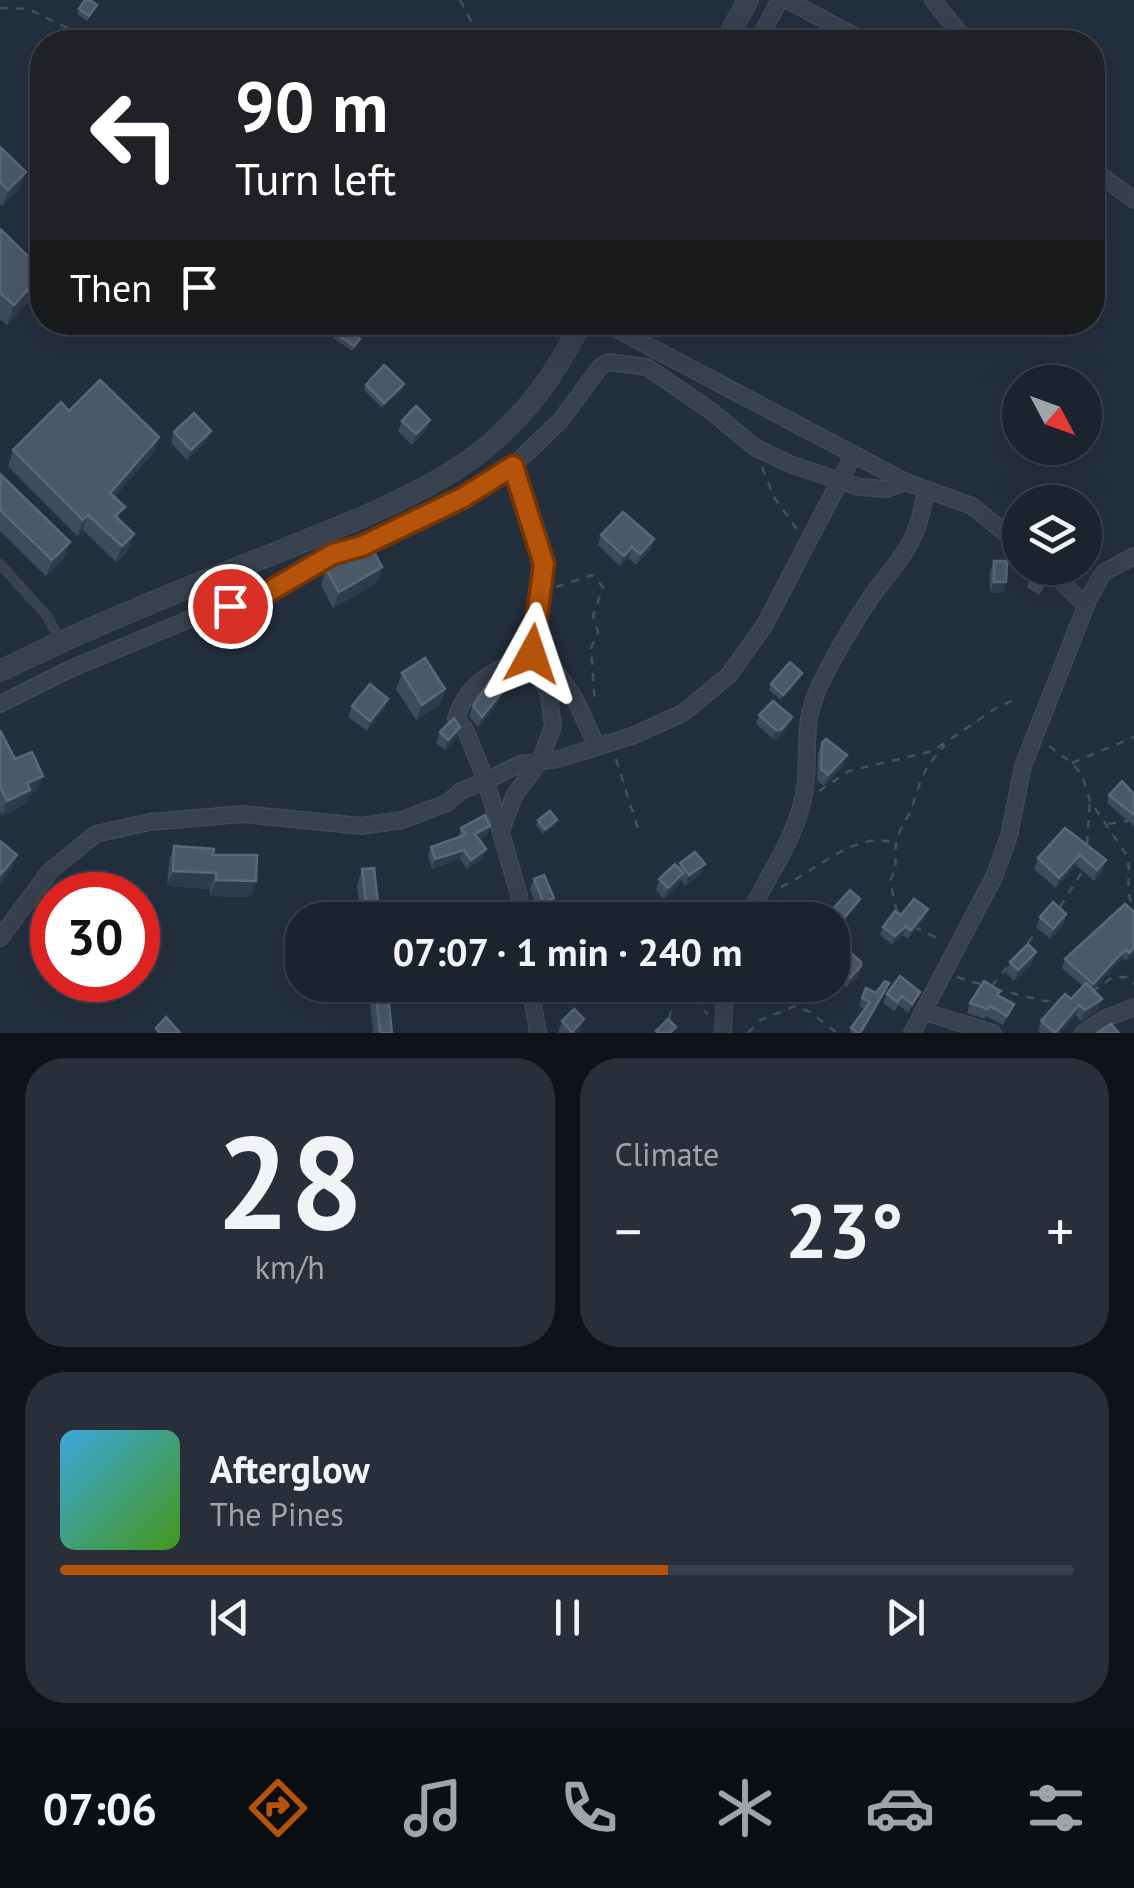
<!DOCTYPE html>
<meta charset="utf-8">
<style>
body{margin:0;font-family:"PT Sans",sans-serif;background:#282f3a;color:#f1f3f6;height:100vh;display:flex;flex-direction:column;font-size:38px;white-space:nowrap}
*{box-sizing:border-box;margin:0}
p{font-size:32px;color:#a0a4aa}
.icon{flex:none;width:55px;height:55px;fill:none;stroke:currentColor;stroke-width:2;stroke-linecap:round;stroke-linejoin:round}
.map{position:relative;height:1033px;overflow:hidden}
.details{display:flex;flex-direction:column;gap:25px;padding:25px;background:#0f1319;flex:1}
.details>*{flex:none}
.hud{position:absolute;left:30px;top:30px;width:1075px;height:305px;border-radius:40px;box-shadow:0 10px 40px #0002,0 0 0 2px #39404a;background:#202124;color:#fff;overflow:hidden}
.needle{width:65px;rotate:131deg}
.fabs{position:absolute;left:1002px;top:365px;display:grid;gap:20px}
.fabs a{display:grid;place-items:center;width:100px;height:100px;border-radius:50%;background:#1b232e;box-shadow:0 10px 40px #0002,0 0 0 2px #39404a;font-size:50px}
.speed{position:absolute;left:30px;top:872px;display:flex;gap:20px;font-size:50px;font-weight:700;text-align:center}
.speed>*{display:grid;place-content:center;width:130px;height:130px;border-radius:50%;background:#1b232e;box-shadow:0 10px 40px #0002,0 0 0 2px #39404a;line-height:1}
.speed .limit{border:15px solid #d22;background:#fff;color:#111}
.pin{position:absolute;display:grid;place-items:center;width:85px;height:85px;color:#fff;margin:-42px;border:5px solid #fff;border-radius:50%;box-shadow:0 2px 10px #0007}
.me{position:absolute;width:110px;margin:-55px;rotate:5deg;stroke-linejoin:round;filter:drop-shadow(0 0 8px #0008)}
.turn{display:flex;align-items:center;gap:35px;height:210px;padding:0 40px;font-size:45px}
.turn .icon{width:130px;height:130px;stroke-width:2.5}
.turn b{display:block;font-size:70px;line-height:85px}
.then{display:flex;align-items:center;height:95px;padding:0 40px;background:#0003;gap:20px;font-size:38px}
.big{font-size:75px;font-weight:800;line-height:1.1}
.details .tile{flex:1;display:flex;flex-direction:column;justify-content:center;gap:15px;min-width:0;padding:0 35px;border-radius:40px;background:#282f3a}
.details .dial{align-items:center;gap:0}
.dial b{font-size:130px;line-height:1}
.song{display:flex;align-items:center;gap:30px}
.cover{width:120px;height:120px;border-radius:15px;background:linear-gradient(135deg,hsl(200 70% 55%),hsl(100 70% 35%))}
.played{height:10px;border-radius:5px;background:linear-gradient(90deg,#b45309 60%,#39404a 60%)}
.keys{display:flex;justify-content:space-around;direction:ltr}
.heat{display:flex;justify-content:space-between;align-items:center;font-size:55px;direction:ltr}
.details .tiles{flex:1;display:grid;gap:25px;grid-template-columns:1fr 1fr}
.tile:last-child{grid-column:span 2}
.trip{position:absolute;left:285px;top:902px;width:565px;height:100px;border-radius:40px;background:#1b232e;box-shadow:0 10px 40px #0002,0 0 0 2px #39404a;font-weight:800;line-height:100px;text-align:center}
.tab-bar{display:flex;height:160px;justify-content:space-around;align-items:center;background:#0b0e12;color:#a0a4aa}
.tab-bar .icon{width:70px;height:70px}
.tab-bar .active{color:#b45309}
.tab-bar b{font-size:45px;color:#f1f3f6}
.map>svg:first-child{display:block}
</style>
<div class="map">
<svg width="1134" height="1033" viewBox="0 0 1134 1033">
<rect width="100%" height="100%" fill="#242f3e"/>
<g fill="none" stroke-linecap="round" stroke-linejoin="round">
<g stroke="#414a57" stroke-width="10">
<path id="service" d="M0,564L48,617L60,641"/>
</g>
<g stroke="#414a57" stroke-width="18">
<path id="minor" d="M787,0L866,42
M933,0L967,42
M757,42L780,0
M1092,169L1134,200
M603,322L906,482L972,506L1020,545
M1048,568L1086,606
M533,638L575,699L597,747
M0,704L70,669L197,616L263,595L333,554L362,545L464,497L513,466
M501,831L514,796L540,761L553,726L549,696L532,654
M522,920L519,895L486,781L520,764L558,759L632,736L683,713L729,675L764,626L854,454
M746,920C766,878 799,835 805,788C810,747 801,723 821,683C835,654 853,624 871,597C887,574 908,554 917,527C922,515 923,502 926,490
M0,938L50,871L96,834L150,822L243,814L361,826L402,820L447,803L461,791L486,781L466,731L456,718C470,678 497,670 532,654L544,564L513,466L560,421L600,367L608,362L647,367L711,411L756,448L792,465L859,487L887,489L906,482
M530,985L538,1033
M925,1012L993,1033
M723,1033L725,985
M912,1033L994,877L1009,836L1023,766L1089,598L1103,573L1134,556
M1083,1033L1104,1019L1134,1007"/>
</g>
<g stroke="#414a57" stroke-width="22">
<path id="tertiary" d="M725,42L748,0
M0,671C89,627 181,590 273,554C341,526 427,495 484,449C525,416 559,370 581,322"/>
</g>
<path stroke="#3f5557" stroke-width="2.5" stroke-dasharray="8 8" stroke-linecap="butt" d="M460,0L482,42
M0,8L28,9L97,42
M555,322L556,324
M762,467L775,499L797,529
M556,587L592,575L603,587L593,616L598,632L591,648L595,705
M1049,746L1072,763L1082,775L1090,801L1126,854C1133,874 1123,886 1134,910
M616,759L638,829
M1072,763L1134,737
M819,791L849,771L933,751L996,708L1018,698
M1108,824L1134,820
M1087,844L1090,801
M781,887C813,873 860,827 895,844
M1060,907L1082,872
M897,912L890,881C899,864 894,861 896,844C898,830 907,820 912,807C922,776 923,770 945,745
M914,927L943,941
M1017,955L1038,931
M957,977L983,985
M686,985L708,1015
M992,986L1009,965
M995,989L1044,1001L1061,1000
M1092,992L1113,977H1126L1134,984
M669,1019L678,985
M748,1033L761,1020L795,1006L810,1012L837,1033"/>
<use href="#service" stroke="#38414e" stroke-width="8"/>
<use href="#minor" stroke="#38414e" stroke-width="15"/>
<use href="#tertiary" stroke="#38414e" stroke-width="20"/>
</g>
<path fill="#3f4b5c" d="M97,5L87,21L77,14L79,9Z
M0,147L20,188L3,206L0,204Z
M0,229L42,270V278L37,292L7,325L0,319Z
M320,322L345,326L359,332L358,344L352,351L318,327Z
M808,322H831L826,332Z
M404,384L402,390L382,408L364,390L366,385Z
M69,411L159,437L153,453L114,497L120,520L134,534L128,550L116,562L83,530L77,536L8,466L13,450Z
M402,421L426,430L412,445L398,431Z
M174,432L207,441L187,460L171,443Z
M0,474L70,542L64,558L46,576L0,531Z
M601,535L654,539L650,550L636,565L629,558L620,566L598,545Z
M994,561L1006,582L1003,593H990V571Z
M382,567L377,583L333,608L321,585L326,569Z
M1051,572L1047,583L1039,595L1027,587L1031,576Z
M402,673L445,689L440,705L416,720L396,689Z
M800,679L781,700L769,690L771,684Z
M388,699L384,709L367,731L348,717L352,706Z
M498,703L478,727L469,716L473,706Z
M759,715L792,717L788,726L777,739H773L756,724Z
M460,727L456,738L445,750L436,743L440,732Z
M0,730L15,759L38,790L29,795L25,804L2,816L0,812Z
M822,743L843,766L824,786L817,780L818,754Z
M1134,794V826L1107,803L1109,795Z
M538,820L555,825L543,834L536,825Z
M490,826L487,835L479,840L483,858L467,869L460,859L432,869L428,856L431,847L458,838L461,828Z
M1065,828L1103,870L1094,881L1076,865L1056,888L1034,869L1038,858Z
M174,846L213,855L256,881L251,897L210,896V889L167,886L169,862Z
M680,863L701,874L685,886L681,880L679,884L664,899L656,890L659,879L678,868Z
M362,869L380,920H361L357,885Z
M534,879L554,898L550,908L539,913L530,889Z
M858,904L841,924L830,915L832,910Z
M1134,912V954L1126,961L1123,958L1115,965L1093,990L1102,999L1098,1010L1081,1021L1076,1015L1060,1033H1040L1038,1031L1041,1021L1071,999L1083,986L1062,968L1065,959Z
M1066,914L1063,925L1050,939L1036,927L1040,917Z
M901,915L925,917L908,939L903,935L892,944L880,935L883,927Z
M832,936L861,966L858,977L846,988L832,970Z
M1010,962L1032,963L1014,981L1006,973Z
M900,976L916,1001L908,1013L899,1005L894,1011L883,1003L887,994Z
M368,985H387L392,1033H373Z
M580,985H600L598,992L589,998Z
M781,985H807L805,992L792,1005L779,992Z
M446,986L444,992L434,1001L427,993L429,988Z
M866,988L876,993L886,992L862,1033H849L865,1009L859,1006Z
M1000,991L998,995L1014,1004L1003,1025L986,1016L985,1019L967,1013L970,1003Z
M584,1019L580,1030L577,1033H559L558,1032L562,1021Z"/>
<path fill="#2f3b4b" d="M26,172L20,188L3,206L8,190Z
M42,274L37,292L7,325L14,305Z
M404,384L402,390L382,408L384,403Z
M430,420L426,430L412,445L416,434Z
M211,431L207,441L187,460L191,450Z
M159,437L153,453L104,509L110,493Z
M88,515L83,530L77,536L83,520Z
M134,534L128,550L116,562L122,546Z
M654,539L650,550L636,565L640,554Z
M70,542L64,558L46,576L52,560Z
M632,547L629,558L620,566L624,556Z
M382,567L377,583L333,608L339,592Z
M994,582H1006L1003,593H990Z
M802,673L800,679L781,700L783,695Z
M445,689L440,705L416,720L422,705Z
M502,692L498,703L478,727L482,717Z
M388,699L384,709L367,731L370,721Z
M792,717L788,726L777,739H773L776,730Z
M460,727L456,738L445,750L448,740Z
M847,755L843,766L824,786L828,775Z
M43,776L38,790L29,795L25,804L2,816L7,801L27,783Z
M557,820L555,825L543,834L545,829Z
M490,826L487,835L472,844L475,834Z
M486,849L483,858L467,869L471,860Z
M464,850L460,859L432,869L435,859Z
M17,855L11,871L0,884V875Z
M1080,855L1076,865L1056,888L1059,878Z
M1106,860L1103,870L1094,881L1097,870Z
M705,864L701,874L685,886L689,875Z
M173,871L216,873L210,889L167,886Z
M683,873L679,884L664,899L668,888Z
M216,880L256,881L251,897L210,896Z
M554,898L550,908L539,913L543,902Z
M860,899L858,904L841,924L843,919Z
M928,909L925,917L908,939L911,930Z
M1066,914L1063,925L1050,939L1053,929Z
M906,926L903,935L892,944L895,936Z
M1134,948V954L1126,961L1129,953Z
M1126,950L1123,958L1090,992L1093,984Z
M1036,952L1032,963L1014,981L1018,970Z
M861,966L858,977L846,988L850,978Z
M889,983L886,992L862,1033H860Z
M466,985H479L464,991Z
M559,985H564L552,994L553,988Z
M805,985H807L805,992L792,1005L796,995Z
M1102,999L1098,1010L1081,1021L1085,1010Z
M1079,1005L1076,1015L1060,1033H1055Z
M584,1019L580,1030L577,1033H572Z"/>
<path fill="#4b5868" stroke="#5c6777" stroke-width="2.5" d="M85,0H90L97,5L89,16L79,9Z
M0,147L26,172L8,190L0,182Z
M0,229L42,270V274L14,305L0,293Z
M321,322H340L345,326L348,323L359,332L356,336L360,339L354,346Z
M384,365L404,384L384,403L366,385Z
M100,380L159,437L110,493L125,507L115,516L134,534L122,546L88,515L83,520L13,450L61,402L69,411Z
M416,406L430,420L416,434L402,421Z
M194,413L211,431L191,450L174,432Z
M0,474L70,542L52,560L0,510Z
M623,512L654,539L640,554L632,547L624,556L601,535Z
M370,545L382,567L339,592L326,569Z
M994,561H1007L1006,582H994Z
M1037,568H1047L1051,572L1043,584L1031,576Z
M425,658L445,689L422,705L402,673Z
M790,662L802,673L783,695L771,684Z
M489,682L502,692L482,717L473,706Z
M370,684L388,699L370,721L352,706Z
M773,701L792,717L781,730H776L759,715Z
M454,718L460,727L448,740L440,732Z
M0,730L15,759L32,752L43,776L27,783L30,790L7,801L0,787Z
M826,739L847,755L828,775L821,769L822,743Z
M1122,781L1134,794V815L1109,795Z
M550,811L557,820L545,829L538,820Z
M485,815L490,826L475,834L486,849L471,860L464,850L435,859L431,847L465,835L461,828Z
M1065,828L1106,860L1097,870L1080,855L1059,878L1038,858Z
M0,841L17,855L0,875Z
M174,846L214,849L213,855H257L256,881L216,880V873L173,871Z
M695,852L705,864L689,875L680,863Z
M675,864L683,873L668,888L659,879Z
M374,868L380,920H368L362,869Z
M544,875L554,898L543,902L534,879Z
M850,890L860,899L843,919L832,910Z
M914,899L928,909L911,930L906,926L895,936L883,927L895,911L901,915Z
M1053,902L1066,914L1053,929L1040,917Z
M581,904L590,920H562L567,919L564,913Z
M1125,904L1134,912V948L1129,953L1126,950L1118,957L1093,984L1065,959Z
M832,936L861,962V966L850,978L840,963L832,957Z
M1028,944L1036,952L1018,970L1010,962Z
M900,976L920,992L912,1004L902,996L897,1002L887,994Z
M885,981L889,983L860,1033H858L851,1028L870,1002L862,998L866,988L876,993Z
M984,981L1000,991L997,995L1014,1004L1007,1016L990,1006L988,1009L970,1003Z
M1086,983L1102,999L1085,1010L1079,1005L1055,1033L1041,1021L1065,994L1071,999Z
M375,985H387L392,1033H380Z
M432,985H445L446,986L436,996L429,988Z
M585,985H600V986L591,993Z
M786,985H805L796,995Z
M574,1009L584,1019L572,1032L562,1021Z
M166,1017L180,1033H160L156,1028Z
M668,1019L676,1027L670,1033H658L656,1031Z
M1111,1024L1119,1033H1097Z"/>
<g fill="none" stroke-linecap="round" stroke-linejoin="round">
<g stroke="#753606" stroke-width="25">
<path id="route" d="M230,606L263,595L333,554L362,546L464,497L513,466L544,564L532,654"/>
</g>
<use href="#route" stroke="#b45309" stroke-width="18"/>
</g>
</svg>
<div class="fabs">
<a><svg class="needle" viewBox="-14 -14 28 28"><path d="M0-13l5 13h-10z" fill="#e53935"/><path d="M0 13l5-13h-10z" fill="#a0a4aa"/></svg></a>
<a><svg class="icon" aria-label="layers" viewBox="0 0 24 24"><path d="M12 4l9 5-9 5-9-5zM3 14l9 5 9-5"/></svg></a>
</div>
<div class="speed"><div class="limit">30</div></div>
<div class="pin" style="left:230px;top:606px;background:#d93025"><svg class="icon" aria-label="arrive" viewBox="0 0 24 24"><path d="M6 21V4h12l-3 4 3 4H6"/></svg></div>
<svg class="me" style="left:532px;top:654px" viewBox="-20 -20 40 40"><path d="M0-17L14 15 0 8-14 15z" fill="#b45309" stroke="#fff" stroke-width="4"/></svg>
<div class="trip">07:07 · 1 min · 240 m</div>
<div class="hud">
<div class="turn"><svg class="icon" aria-label="left" viewBox="0 0 24 24"><path d="M17 20v-9H6M10 6l-5 5 5 5"/></svg><div><b>90 m</b>Turn left</div></div>
<div class="then">Then<svg class="icon" aria-label="arrive" viewBox="0 0 24 24"><path d="M6 21V4h12l-3 4 3 4H6"/></svg></div>
</div>
</div>
<section class="details">
<div class="tiles">
<div class="tile dial"><b>28</b><p>km/h</p></div>
<div class="tile"><p>Climate</p>
<div class="heat"><a>−</a><b class="big">23°</b><a>+</a></div>
</div>
<div class="tile">
<div class="song"><i class="cover"></i><div><b>Afterglow</b><p>The Pines</p></div></div>
<div class="played"></div>
<div class="keys"><svg class="icon" aria-label="previous" viewBox="0 0 24 24"><path d="M18 5L8 12l10 7zM5 5v14"/></svg><svg class="icon" aria-label="pause" viewBox="0 0 24 24"><path d="M8 5v14M16 5v14"/></svg><svg class="icon" aria-label="next" viewBox="0 0 24 24"><path d="M6 5l10 7-10 7zM19 5v14"/></svg></div>
</div>
</div>
</section>
<nav class="tab-bar">
<b>07:06</b>
<svg class="icon active" aria-label="directions" viewBox="0 0 24 24"><path d="M12 3l9 9-9 9-9-9zM9 14v-3h6M13 9l2 2-2 2"/></svg>
<svg class="icon" aria-label="music" viewBox="0 0 24 24"><path d="M9 18V5l10-2v13"/><circle cx="6" cy="18" r="3"/><circle cx="16" cy="16" r="3"/></svg>
<svg class="icon" aria-label="phone" viewBox="0 0 24 24"><path d="M5 4h4l2 5-3 2q2 4 5 5l2-3 5 2v4C11 20 4 13 5 4z"/></svg>
<svg class="icon" aria-label="climate" viewBox="0 0 24 24"><path d="M12 3v18M4 7l16 10M4 17L20 7"/></svg>
<svg class="icon" aria-label="car" viewBox="0 0 24 24"><path d="M5 17H2v-5l4-1 3-4h7l3 4 3 1v5h-3M9 17h6M6 11h13"/><circle cx="7" cy="17" r="2"/><circle cx="17" cy="17" r="2"/></svg>
<svg class="icon" aria-label="filters" viewBox="0 0 24 24"><path d="M4 7h16M4 17h16"/><circle cx="9" cy="7" r="2"/><circle cx="15" cy="17" r="2"/></svg>
</nav>
